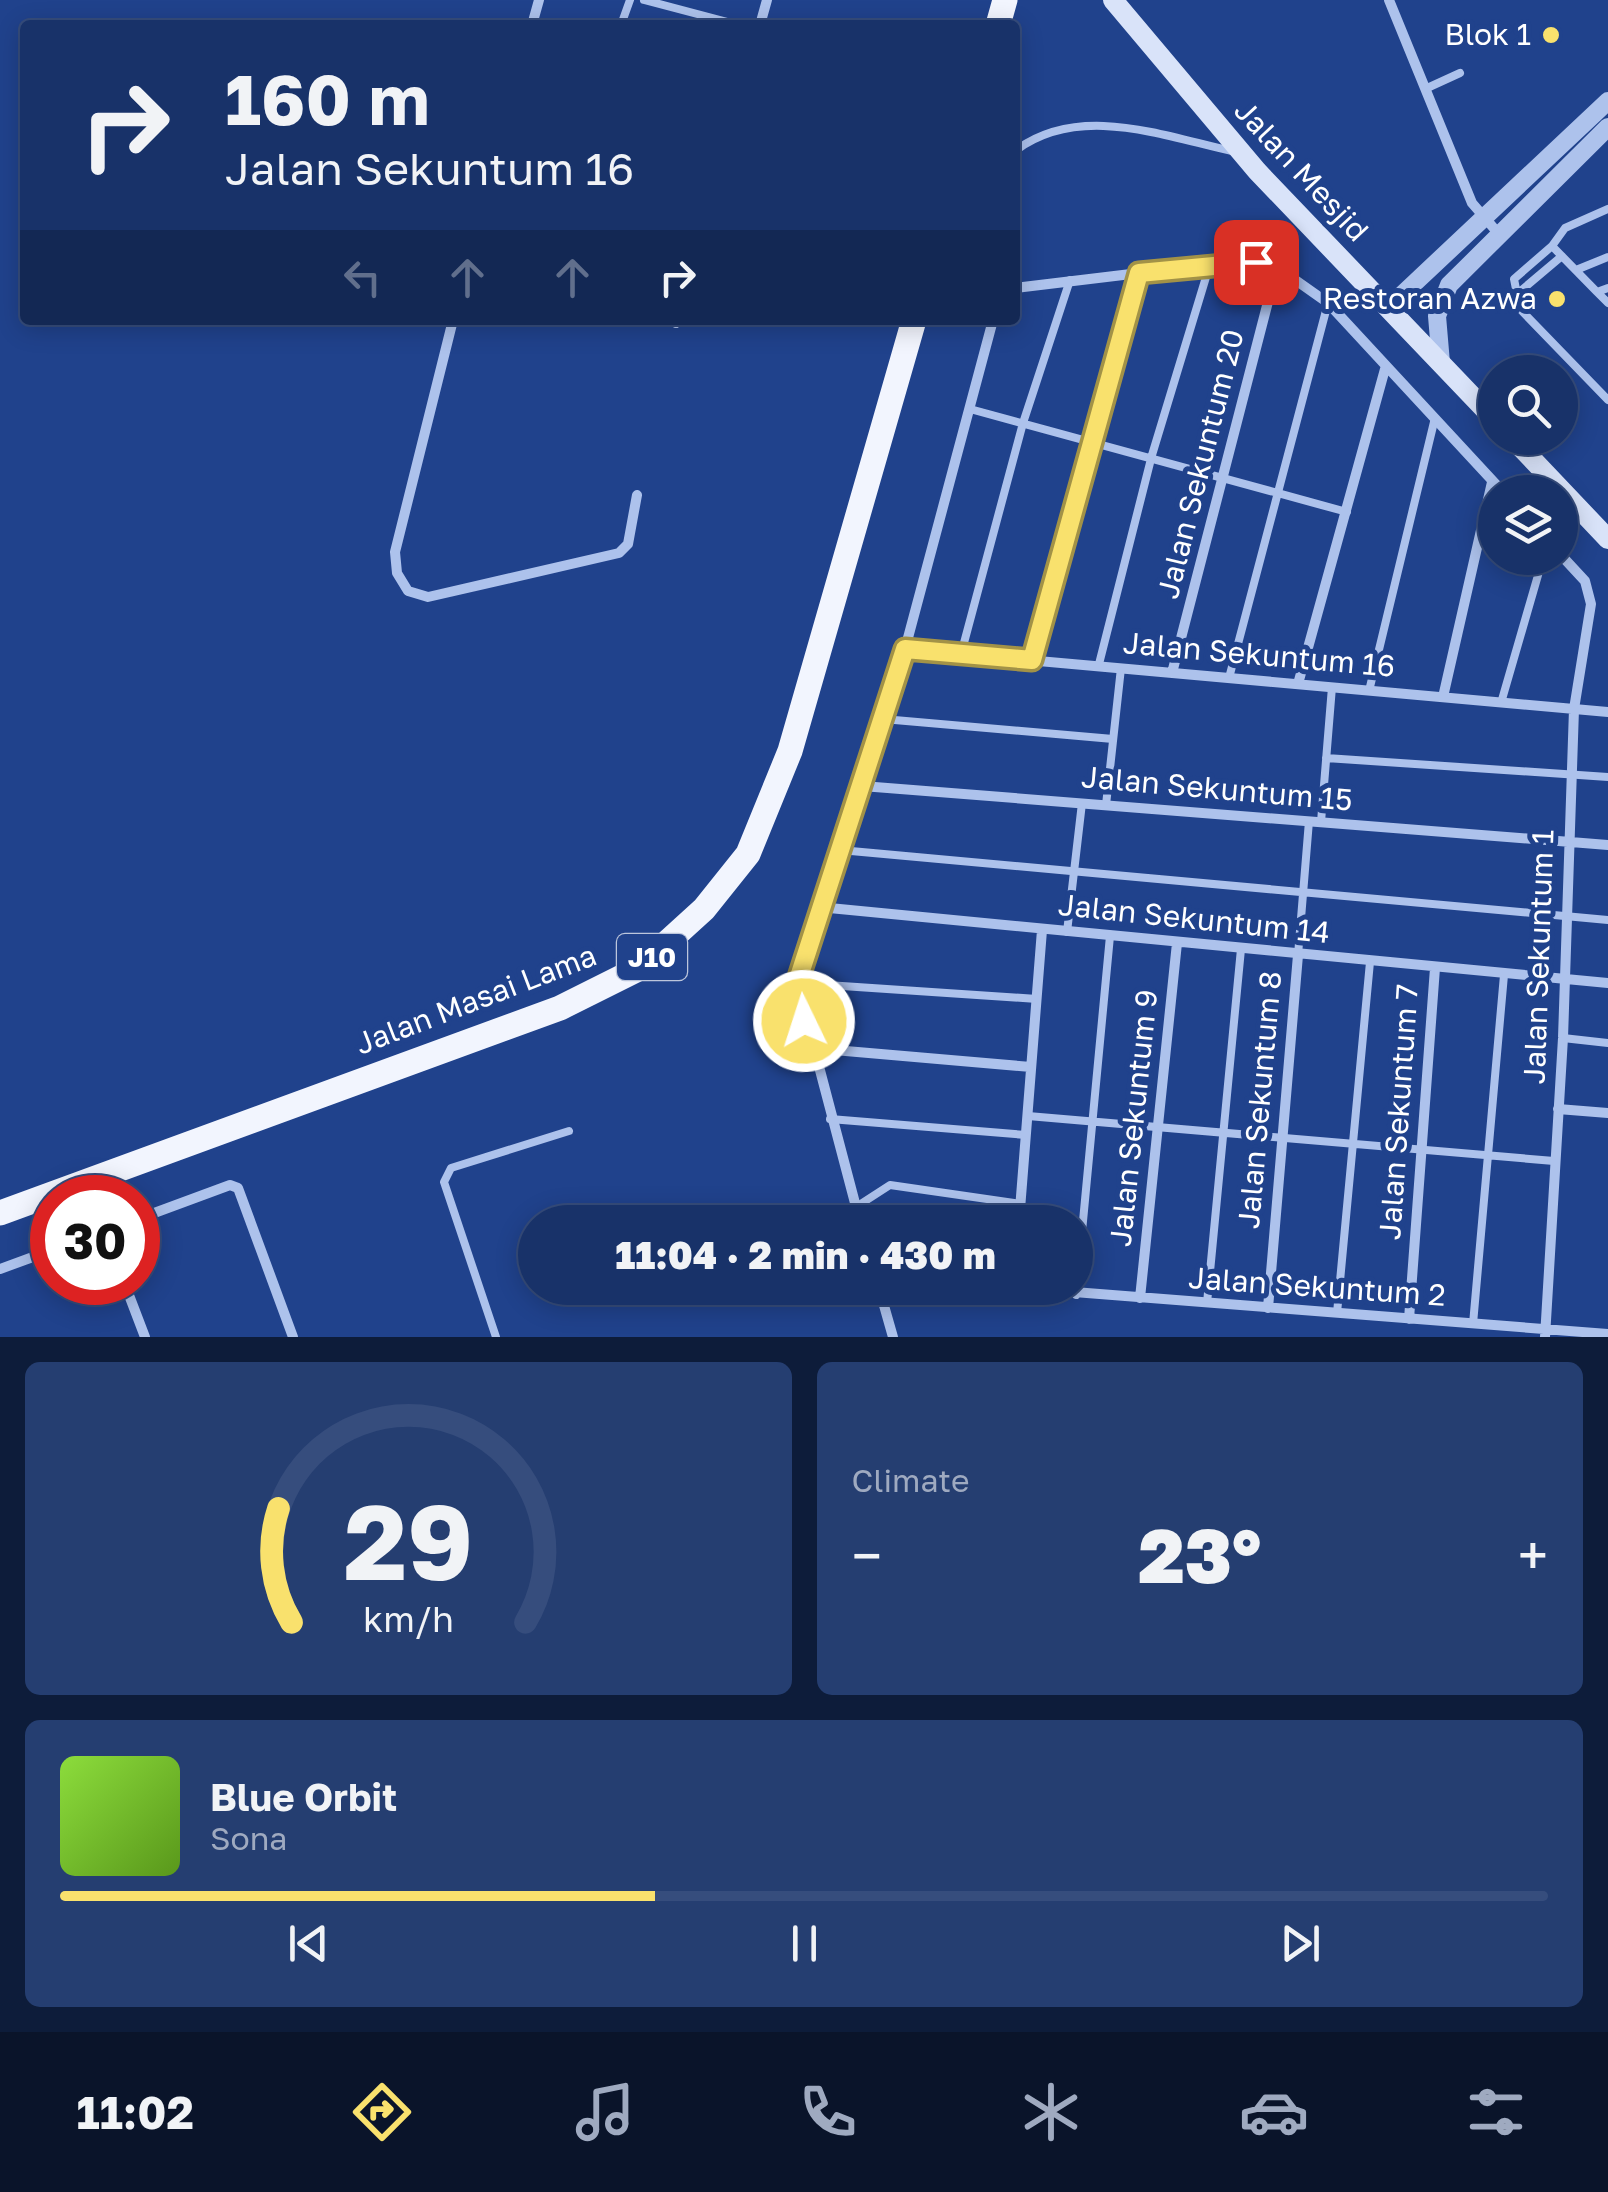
<!DOCTYPE html>
<meta charset="utf-8">
<style>
body{margin:0;font-family:"Golos Text",sans-serif;background:#253e71;color:#f1f3f6;height:100vh;display:flex;flex-direction:column;font-size:38px;white-space:nowrap}
*{box-sizing:border-box;margin:0}
p{font-size:32px;color:#9faac0}
.icon{flex:none;width:55px;height:55px;fill:none;stroke:currentColor;stroke-width:2;stroke-linecap:round;stroke-linejoin:round}
.map{position:relative;height:1337px;overflow:hidden}
.drawer{display:flex;flex-direction:column;gap:25px;padding:25px;background:#0d1c3a;flex:1}
.drawer>*{flex:none}
.top-card{position:absolute;left:20px;top:20px;width:1000px;height:305px;border-radius:10px;box-shadow:0 5px 25px #0003,0 0 0 2px #364d7d;background:#183269;color:#f1f3f6;overflow:hidden}
.tools{position:absolute;left:1478px;top:355px;display:grid;gap:20px}
.tools a{display:grid;place-items:center;width:100px;height:100px;border-radius:50%;background:#183269;box-shadow:0 5px 25px #0003,0 0 0 2px #364d7d;font-size:50px}
.speed{position:absolute;left:30px;top:1175px;display:flex;gap:20px;font-size:50px;font-weight:700;text-align:center}
.speed>*{display:grid;place-content:center;width:130px;height:130px;border-radius:50%;background:#183269;box-shadow:0 5px 25px #0003,0 0 0 2px #364d7d;line-height:1}
.speed .limit{border:15px solid #d22;background:#fff;color:#111}
.pin{position:absolute;display:grid;place-items:center;width:85px;height:85px;color:#fff;margin:-42px;border-radius:20px;box-shadow:0 5px 15px #0006}
.me{position:absolute;width:110px;margin:-55px;rotate:356deg;stroke-linejoin:round;filter:drop-shadow(0 0 8px #0008)}
.turn{display:flex;align-items:center;gap:35px;height:210px;padding:0 40px;font-size:45px}
.turn .icon{width:130px;height:130px;stroke-width:2.5}
.turn b{display:block;font-size:70px;line-height:85px}
.lanes{display:flex;align-items:center;height:95px;padding:0 40px;background:#0003;justify-content:center;gap:50px;direction:ltr}
.lanes .off{opacity:.35}
.big{font-size:75px;font-weight:800;line-height:1.1}
.drawer .card{flex:1;display:flex;flex-direction:column;justify-content:center;gap:15px;min-width:0;padding:0 35px;border-radius:15px;background:#253e71}
.drawer .dial{align-items:center;gap:0}
.dial svg{height:260px;overflow:visible;fill:none;stroke:#364d7d;stroke-width:7;stroke-linecap:round;text-anchor:middle}
.dial text{fill:#f1f3f6;stroke:none}
.song{display:flex;align-items:center;gap:30px}
.cover{width:120px;height:120px;border-radius:15px;background:linear-gradient(135deg,hsl(90 70% 55%),hsl(90 70% 35%))}
.played{height:10px;border-radius:5px;background:linear-gradient(90deg,#f9e16d 40%,#364d7d 40%)}
.keys{display:flex;justify-content:space-around;direction:ltr}
.heat{display:flex;justify-content:space-between;align-items:center;font-size:55px;direction:ltr}
.drawer .tiles{flex:1;display:grid;gap:25px;grid-template-columns:1fr 1fr}
.card:last-child{grid-column:span 2}
.trip{position:absolute;left:518px;top:1205px;width:575px;height:100px;border-radius:50px;background:#183269;box-shadow:0 5px 25px #0003,0 0 0 2px #364d7d;font-weight:800;line-height:100px;text-align:center}
.tab-bar{display:flex;height:160px;justify-content:space-around;align-items:center;background:#0a142a;color:#9faac0}
.tab-bar .icon{width:70px;height:70px}
.tab-bar .active{color:#f9e16d}
.tab-bar b{font-size:45px;color:#f1f3f6}
.map>svg:first-child{display:block}
</style>
<div class="map">
<svg width="1608" height="1337" viewBox="0 0 1608 1337">
<rect width="100%" height="100%" fill="#20428c"/>
<g fill="none" stroke-linecap="round" stroke-linejoin="round">
<path stroke="#adc2ec" stroke-width="8" d="M644,0L739,25
M621,25L630,0
M1425,89L1460,73
M1015,151C1080,102 1165,137 1236,152
M1608,209L1565,228L1552,246L1597,292L1608,288
M1552,246L1514,279L1517,294L1562,256
M1576,270L1608,257
M1597,292L1608,303
M1517,294L1520,309L1608,400
M676,324L677,320
M970,409L1347,512
M961,654L1023,423L1070,280
M1099,664L1152,455L1210,264
M1229,678L1328,303
M1369,691L1434,422
M1501,703L1543,558
M883,719L1113,739
M1326,758L1608,777
M1106,805L1121,668
M1321,822L1332,687
M840,850L1608,920
M1067,932L1082,803
M1298,955L1309,821
M797,983L1037,999
M1563,1038L1608,1043
M1028,1116L1554,1161
M830,1119L1026,1135
M856,1207L890,1185L1021,1204
M1076,1295L1110,936
M1207,1303L1241,949
M1337,1313L1370,962
M1473,1324L1504,975
M496,1337L444,1182L451,1168L569,1131"/>
<path stroke="#adc2ec" stroke-width="10" d="M1389,0L1472,203L1498,233
M532,25L539,0
M760,25L767,0
M1015,288L1239,261L1277,267L1328,303L1503,492
M453,320L395,552L397,573L408,591L428,597L619,553L628,544L637,495
M905,649L1608,712
M1032,660L1139,273
M1172,673L1277,267
M1298,684L1385,369
M1443,697L1492,482
M862,786L1608,845
M819,907L1608,983
M811,1048L1031,1067
M1558,1109L1608,1113
M138,1219L230,1185L238,1188L293,1337
M860,1222L797,983L905,649L993,320
M1019,1222L1042,930
M0,1269L52,1250
M124,1282L145,1337
M879,1288L893,1337
M1023,1288L1608,1334
M1140,1298L1177,943
M1268,1308L1298,955
M1409,1319L1435,968
M1545,1337L1563,1038L1574,709L1591,604L1585,581L1560,554"/>
<path stroke="#adc2ec" stroke-width="18" d="M1389,307L1608,101
M1441,363L1437,316L1449,285L1608,127"/>
<path stroke="#d9e3f9" stroke-width="20" d="M1113,0L1257,171L1495,420
M1512,438L1608,539"/>
<path stroke="#f2f5fe" stroke-width="25" d="M998,25L1005,0
M0,1213L560,1008L638,969L704,909L748,854L790,751L914,320"/>
</g>
<g fill="none" stroke-linecap="round" stroke-linejoin="round">
<g stroke="#a29247" stroke-width="25">
<path id="route" d="M804,1021L797,983L905,649L1032,660L1139,273L1256,262"/>
</g>
<use href="#route" stroke="#f9e16d" stroke-width="18"/>
</g>
<g fill="#f9e16d" stroke="#20428c" stroke-width="4">
<circle cx="1551" cy="35" r="10"/>
<circle cx="1557" cy="299" r="10"/>
</g>
<g text-anchor="middle" stroke-width="10" stroke-linejoin="round" paint-order="stroke">
<rect fill="#20428c" stroke="#bcc6dc" stroke-width="2.5" x="617" y="934" width="70" height="46" rx="8"/>
<g font-size="28" font-weight="bold" fill="#fff">
<text x="652" y="967">J10</text>
</g>
<g font-size="30" fill="#fff" stroke="#20428c" text-anchor="end">
<text x="1531" y="45">Blok 1</text>
<text x="1537" y="309">Restoran Azwa</text>
</g>
<g font-size="30" fill="#fff" stroke="#20428c">
<text transform="translate(1301 171) rotate(47)" y="10">Jalan Mesjid</text>
<text transform="translate(1201 464) rotate(-76)" y="10">Jalan Sekuntum 20</text>
<text transform="translate(1259 655) rotate(5)" y="10">Jalan Sekuntum 16</text>
<text transform="translate(1217 789) rotate(5)" y="10">Jalan Sekuntum 15</text>
<text transform="translate(1194 919) rotate(6)" y="10">Jalan Sekuntum 14</text>
<text transform="translate(1539 957) rotate(-88)" y="10">Jalan Sekuntum 1</text>
<text transform="translate(476 1000) rotate(-21)" y="10">Jalan Masai Lama</text>
<text transform="translate(1260 1100) rotate(-85)" y="10">Jalan Sekuntum 8</text>
<text transform="translate(1399 1112) rotate(-86)" y="10">Jalan Sekuntum 7</text>
<text transform="translate(1134 1118) rotate(-84)" y="10">Jalan Sekuntum 9</text>
<text transform="translate(1317 1287) rotate(4)" y="10">Jalan Sekuntum 2</text>
</g>
</g>
</svg>
<div class="tools">
<a><svg class="icon" aria-label="search" viewBox="0 0 24 24"><circle cx="10" cy="10" r="6"/><path d="M15 15l6 6"/></svg></a>
<a><svg class="icon" aria-label="layers" viewBox="0 0 24 24"><path d="M12 4l9 5-9 5-9-5zM3 14l9 5 9-5"/></svg></a>
</div>
<div class="speed"><div class="limit">30</div></div>
<div class="pin" style="left:1256px;top:262px;background:#d93025"><svg class="icon" aria-label="arrive" viewBox="0 0 24 24"><path d="M6 21V4h12l-3 4 3 4H6"/></svg></div>
<svg class="me" style="left:804px;top:1021px" viewBox="-20 -20 40 40"><circle r="17" fill="#f9e16d" stroke="#fff" stroke-width="3"/><path d="M0-11L8 9 0 5-8 9z" fill="#fff"/></svg>
<div class="trip">11:04 · 2 min · 430 m</div>
<div class="top-card">
<div class="turn"><svg class="icon" aria-label="right" viewBox="0 0 24 24"><path d="M7 20v-9h11M14 6l5 5-5 5"/></svg><div><b>160 m</b>Jalan Sekuntum 16</div></div>
<div class="lanes"><svg class="icon off" aria-label="left" viewBox="0 0 24 24"><path d="M17 20v-9H6M10 6l-5 5 5 5"/></svg><svg class="icon off" aria-label="ahead" viewBox="0 0 24 24"><path d="M12 20V5M6 11l6-6 6 6"/></svg><svg class="icon off" aria-label="ahead" viewBox="0 0 24 24"><path d="M12 20V5M6 11l6-6 6 6"/></svg><svg class="icon" aria-label="right" viewBox="0 0 24 24"><path d="M7 20v-9h11M14 6l5 5-5 5"/></svg></div>
</div>
</div>
<section class="drawer">
<div class="tiles">
<div class="card dial"><svg viewBox="0 0 100 80">
<path d="M14 69A42 42 0 1 1 86 69"/>
<path d="M14 69A42 42 0 0 1 10 34" stroke="#f9e16d"/>
<text x="50" y="56" font-size="32" font-weight="700">29</text>
<text x="50" y="72" font-size="11">km/h</text>
</svg></div>
<div class="card"><p>Climate</p>
<div class="heat"><a>−</a><b class="big">23°</b><a>+</a></div>
</div>
<div class="card">
<div class="song"><i class="cover"></i><div><b>Blue Orbit</b><p>Sona</p></div></div>
<div class="played"></div>
<div class="keys"><svg class="icon" aria-label="previous" viewBox="0 0 24 24"><path d="M18 5L8 12l10 7zM5 5v14"/></svg><svg class="icon" aria-label="pause" viewBox="0 0 24 24"><path d="M8 5v14M16 5v14"/></svg><svg class="icon" aria-label="next" viewBox="0 0 24 24"><path d="M6 5l10 7-10 7zM19 5v14"/></svg></div>
</div>
</div>
</section>
<nav class="tab-bar">
<b>11:02</b>
<svg class="icon active" aria-label="directions" viewBox="0 0 24 24"><path d="M12 3l9 9-9 9-9-9zM9 14v-3h6M13 9l2 2-2 2"/></svg>
<svg class="icon" aria-label="music" viewBox="0 0 24 24"><path d="M9 18V5l10-2v13"/><circle cx="6" cy="18" r="3"/><circle cx="16" cy="16" r="3"/></svg>
<svg class="icon" aria-label="phone" viewBox="0 0 24 24"><path d="M5 4h4l2 5-3 2q2 4 5 5l2-3 5 2v4C11 20 4 13 5 4z"/></svg>
<svg class="icon" aria-label="climate" viewBox="0 0 24 24"><path d="M12 3v18M4 7l16 10M4 17L20 7"/></svg>
<svg class="icon" aria-label="car" viewBox="0 0 24 24"><path d="M5 17H2v-5l4-1 3-4h7l3 4 3 1v5h-3M9 17h6M6 11h13"/><circle cx="7" cy="17" r="2"/><circle cx="17" cy="17" r="2"/></svg>
<svg class="icon" aria-label="filters" viewBox="0 0 24 24"><path d="M4 7h16M4 17h16"/><circle cx="9" cy="7" r="2"/><circle cx="15" cy="17" r="2"/></svg>
</nav>
